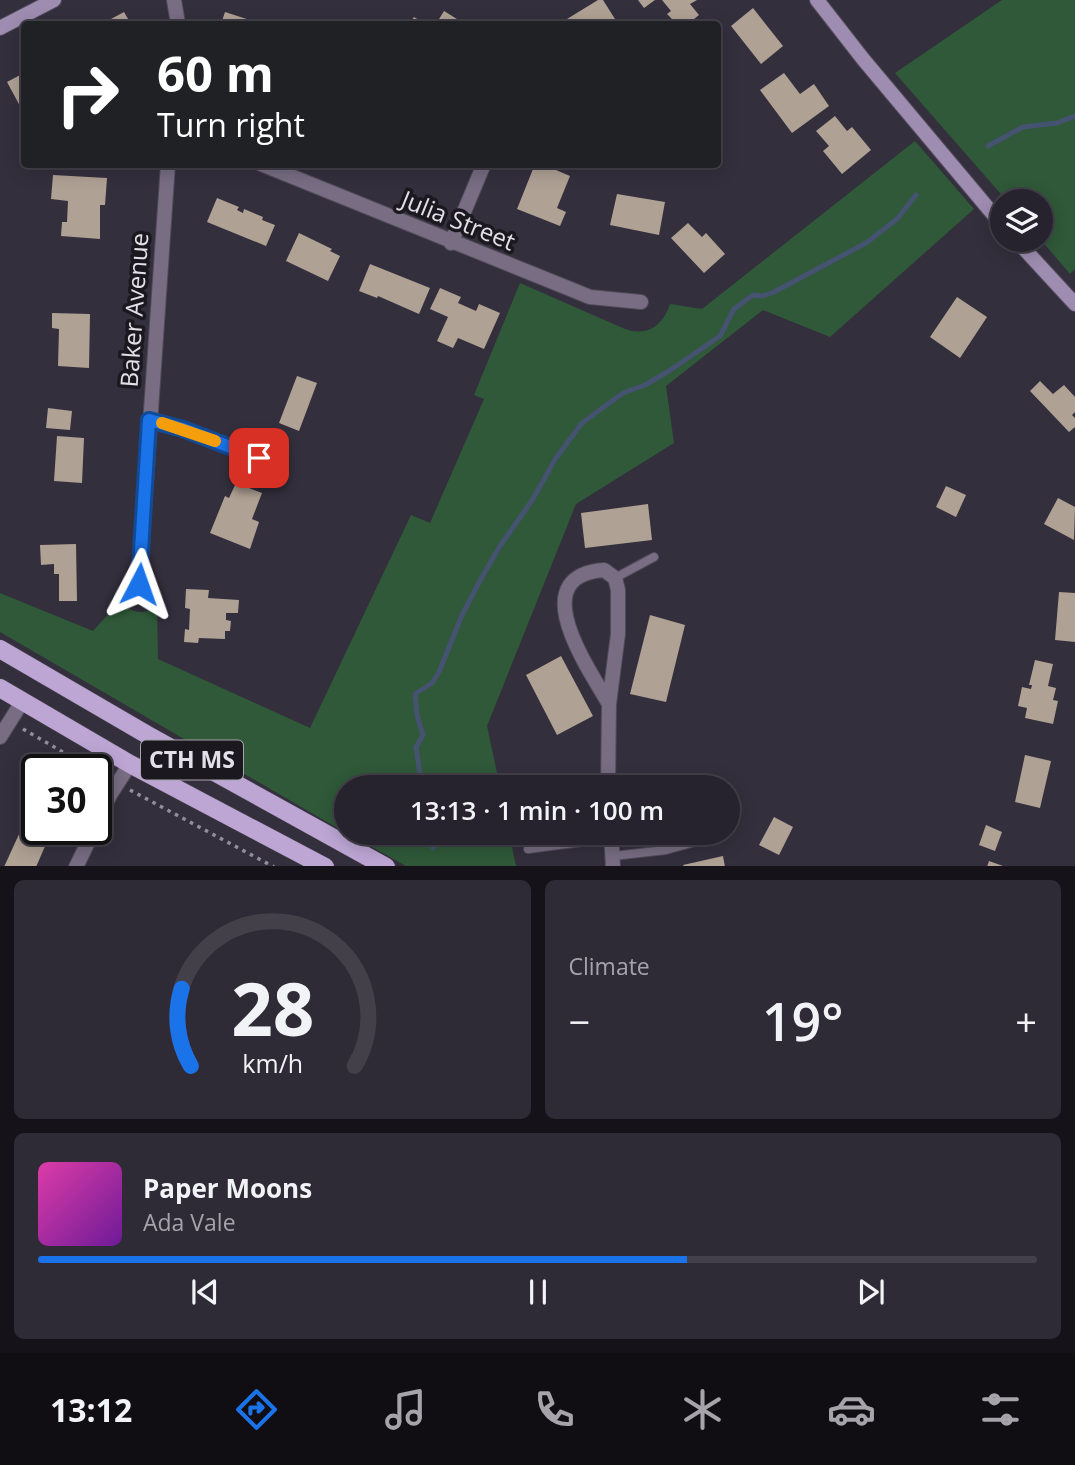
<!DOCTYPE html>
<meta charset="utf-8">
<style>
body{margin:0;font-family:"Open Sans",sans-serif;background:#2f2b36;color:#f1f3f6;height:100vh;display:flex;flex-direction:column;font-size:26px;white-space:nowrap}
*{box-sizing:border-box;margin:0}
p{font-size:23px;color:#a4a4aa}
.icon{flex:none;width:38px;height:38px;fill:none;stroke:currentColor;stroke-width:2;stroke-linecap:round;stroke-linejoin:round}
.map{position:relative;height:866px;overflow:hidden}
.panel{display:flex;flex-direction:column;gap:14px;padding:14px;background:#151319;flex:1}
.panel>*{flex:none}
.hud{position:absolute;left:21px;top:21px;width:700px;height:147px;border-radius:7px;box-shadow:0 4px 18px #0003,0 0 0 2px #43404a;background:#202124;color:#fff;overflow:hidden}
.fabs{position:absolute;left:990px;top:189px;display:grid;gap:14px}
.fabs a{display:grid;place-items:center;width:63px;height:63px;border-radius:50%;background:#27232e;box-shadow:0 4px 18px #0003,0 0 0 2px #43404a;font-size:35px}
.speed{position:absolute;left:21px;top:754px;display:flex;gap:14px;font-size:35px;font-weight:700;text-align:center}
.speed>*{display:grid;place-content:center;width:91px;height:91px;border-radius:50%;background:#27232e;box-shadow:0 4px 18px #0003,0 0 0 2px #43404a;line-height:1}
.speed .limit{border:4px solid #111;border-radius:10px;background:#fff;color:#111}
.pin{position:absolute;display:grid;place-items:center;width:60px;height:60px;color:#fff;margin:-30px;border-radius:14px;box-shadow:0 4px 10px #0006}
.me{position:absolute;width:77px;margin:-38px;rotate:4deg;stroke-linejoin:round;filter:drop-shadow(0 0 5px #0008)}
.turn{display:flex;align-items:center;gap:24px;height:147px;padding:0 21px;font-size:32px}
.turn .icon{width:91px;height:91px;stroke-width:2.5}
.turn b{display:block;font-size:49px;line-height:60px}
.big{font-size:52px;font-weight:600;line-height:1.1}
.panel .widget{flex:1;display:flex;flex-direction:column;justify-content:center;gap:10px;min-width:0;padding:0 24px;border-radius:10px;background:#2f2b36}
.panel .dial{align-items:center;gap:0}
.dial svg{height:182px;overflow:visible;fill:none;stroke:#43404a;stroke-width:7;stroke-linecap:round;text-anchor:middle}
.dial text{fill:#f1f3f6;stroke:none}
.song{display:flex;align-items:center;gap:21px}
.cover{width:84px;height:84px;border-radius:10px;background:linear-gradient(135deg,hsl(320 70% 55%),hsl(280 70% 35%))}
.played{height:7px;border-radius:4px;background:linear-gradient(90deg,#1a73e8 65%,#43404a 65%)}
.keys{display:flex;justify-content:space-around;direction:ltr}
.heat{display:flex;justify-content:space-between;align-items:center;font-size:38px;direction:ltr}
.panel .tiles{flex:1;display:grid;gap:14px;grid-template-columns:1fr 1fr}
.widget:last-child{grid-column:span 2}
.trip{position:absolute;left:334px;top:775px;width:406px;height:70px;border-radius:35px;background:#27232e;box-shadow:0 4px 18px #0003,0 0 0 2px #43404a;font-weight:600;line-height:70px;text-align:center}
.tabs{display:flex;height:112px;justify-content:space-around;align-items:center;background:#100e12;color:#a4a4aa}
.tabs .icon{width:49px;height:49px}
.tabs .on{color:#1a73e8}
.tabs b{font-size:32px;color:#f1f3f6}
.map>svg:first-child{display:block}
</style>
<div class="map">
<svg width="1075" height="867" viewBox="0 0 1075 867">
<rect width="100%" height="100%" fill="#342f3d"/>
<path fill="#2f5939" d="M1002,0H1075V269L1070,274L1041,240V201H1007L895,73Z
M915,141L974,209L830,337L763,310L666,386L674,443L576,504L487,726L500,787L346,788V833L0,632V593L93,631L120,601C132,613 140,615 157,608L158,659L310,728L411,515L430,523L484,399L474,395L520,283L625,329C648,337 663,325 670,304L702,309Z
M347,833H509L516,866H406Z"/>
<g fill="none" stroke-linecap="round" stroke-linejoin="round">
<path stroke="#455371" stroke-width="5" d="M988,146L1023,127L1057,123L1075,116
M422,788L416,747L423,735L417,715L415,694L432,683L439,672L462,615L482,577L500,546L531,502L556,458L582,423L623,393L645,385L669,371L720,336L734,309L753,295L763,296L774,292L866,243L897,219L916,195
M433,848L442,833"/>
</g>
<path fill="#afa194" d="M598,0H603L615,19L606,24H570L567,19Z
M638,0H655L644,8Z
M662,0H697L690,4L699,15L688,24H677L667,14L671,11Z
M753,8L783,46L761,64L731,26Z
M444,11L465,24H436Z
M124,12L131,24H113L111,19Z
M225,12L262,24H221Z
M414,17L425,24H409Z
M24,73V104L20,106L7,82Z
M784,73L800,94L814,84L829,106L792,133L760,90Z
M835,116L847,131L852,127L871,150L842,174L823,151L829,146L816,131Z
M535,164H542L570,176L557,208L566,212L560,226L517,209Z
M53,175L107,178L105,205H100V239L61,236L62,222H67L68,201L51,199Z
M617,194L665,202L659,235L610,225Z
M217,198L239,207L237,210L243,213L244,209L263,217L262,220L275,225L266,246L207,222Z
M688,223L702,237L706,233L725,254L704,273L671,238Z
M299,233L332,249L330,251L340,256L328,281L286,261Z
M370,264L430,288L419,314L378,296L377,298L359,291Z
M440,288L461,297L458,303L476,311L479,304L500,313L484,349L458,338L453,348L437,341L448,317L430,309Z
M957,297L987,317L960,358L930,337Z
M52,313L90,314L89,368L58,366L59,329L52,328Z
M297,376L317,383L299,431L279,423Z
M1040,381L1053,394L1064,385L1075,397V412L1072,415L1075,418V427L1069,432L1030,391Z
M48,408L72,411L70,430L46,428Z
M57,436L84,438L82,483L54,481Z
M236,483L262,493L252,519L259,522L250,549L210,533L225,496L229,498Z
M946,486L966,495L956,517L936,507Z
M1058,498L1075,507L1074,540L1044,524Z
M648,504L652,540L585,548L581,513Z
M76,544L77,601H59V574H54V564L41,565L40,545Z
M186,589L209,590L208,598L239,600L238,613H226V620L231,621L230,631H225V639L199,638L198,643L184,642L185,629L189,630L190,609L185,608Z
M1059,592L1075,593V642L1055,640Z
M650,615L685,625L666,702L630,694Z
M561,656L593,716L557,735L526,675Z
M1035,660L1053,664L1048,686L1056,688L1053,700L1058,701L1053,724L1025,718L1027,708L1018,706L1022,687L1031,689L1032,685H1029Z
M1025,755L1051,761L1040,808L1015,802Z
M571,781L572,788H551V787Z
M629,783L666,786V788H629Z
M37,791V826L24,821Z
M774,817L793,827L779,855L759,845Z
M986,825L1002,832L995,851L979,845Z
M20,832L46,844L36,867H4Z
M723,856L725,867H684L683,865Z
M989,861L1003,866V867H987Z"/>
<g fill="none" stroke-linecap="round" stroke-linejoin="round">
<g stroke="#504b59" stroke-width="10">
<path id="lane" d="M150,420L183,429L284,467
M615,578L654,557
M528,849L612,838
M613,856L666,850L702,840"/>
</g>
<g stroke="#504b59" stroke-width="16">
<path id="street" d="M174,0L178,24
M261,164L590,297L641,302
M451,243L484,164
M139,584L168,164
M0,737L22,702
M608,788L609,704L618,634V590L615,578L604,570C523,576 589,669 609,704
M96,824L110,795L130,764
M611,833L613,867
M76,867L94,830"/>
</g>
<g stroke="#504b59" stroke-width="16">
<path id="secondary" d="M817,0L863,59L1003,226
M0,28L54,0
M1016,240L1075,304"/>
</g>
<g stroke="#504b59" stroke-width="19">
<path id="primary" d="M0,649L151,737L386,867
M0,688L130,764L325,867"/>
</g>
<path stroke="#938f9a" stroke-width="3.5" stroke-dasharray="3.5 5" stroke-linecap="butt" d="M23,729L94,770
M96,771L105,776
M130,790L274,867"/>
<use href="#lane" stroke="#786d83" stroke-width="8"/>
<use href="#street" stroke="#786d83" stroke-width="14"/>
<use href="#secondary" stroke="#9f8db1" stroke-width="14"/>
<use href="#primary" stroke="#bda6d4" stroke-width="18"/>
</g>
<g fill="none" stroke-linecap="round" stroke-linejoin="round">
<g stroke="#114b97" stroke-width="18">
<path id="route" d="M139,584L149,420L183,429L259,458"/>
</g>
<use href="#route" stroke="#1a73e8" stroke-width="12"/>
<path stroke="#f59e0b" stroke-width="12" d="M162,423L215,441"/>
</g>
<g text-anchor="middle" stroke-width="7" stroke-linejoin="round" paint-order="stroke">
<rect fill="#1b191f" stroke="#a8a4ac" stroke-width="2" x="141" y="740.5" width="102" height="39" rx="5"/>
<g font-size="23" font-weight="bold" fill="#e4e0e9">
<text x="192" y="768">CTH MS</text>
</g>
<g font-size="24" fill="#e4e0e9" stroke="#1b191f">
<text transform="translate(458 221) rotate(22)" y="8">Julia Street</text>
<text transform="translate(135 310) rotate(-86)" y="8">Baker Avenue</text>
</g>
</g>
</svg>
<div class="fabs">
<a><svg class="icon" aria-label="layers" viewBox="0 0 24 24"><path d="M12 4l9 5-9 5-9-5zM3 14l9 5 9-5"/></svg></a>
</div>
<div class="speed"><div class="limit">30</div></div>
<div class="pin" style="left:259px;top:458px;background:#d93025"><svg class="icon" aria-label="arrive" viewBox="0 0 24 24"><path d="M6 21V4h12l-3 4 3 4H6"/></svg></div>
<svg class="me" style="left:139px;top:584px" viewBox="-20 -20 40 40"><path d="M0-17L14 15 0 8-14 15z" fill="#1a73e8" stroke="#fff" stroke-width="4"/></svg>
<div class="trip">13:13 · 1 min · 100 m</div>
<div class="hud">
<div class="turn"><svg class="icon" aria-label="right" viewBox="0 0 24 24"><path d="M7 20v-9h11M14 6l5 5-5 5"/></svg><div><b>60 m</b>Turn right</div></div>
</div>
</div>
<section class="panel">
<div class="tiles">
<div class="widget dial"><svg viewBox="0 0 100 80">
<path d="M14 69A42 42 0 1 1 86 69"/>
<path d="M14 69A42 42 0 0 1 10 35" stroke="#1a73e8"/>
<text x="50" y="56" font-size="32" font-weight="700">28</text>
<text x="50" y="72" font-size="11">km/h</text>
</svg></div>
<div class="widget"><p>Climate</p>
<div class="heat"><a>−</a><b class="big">19°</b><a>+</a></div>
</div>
<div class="widget">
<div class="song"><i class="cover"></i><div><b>Paper Moons</b><p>Ada Vale</p></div></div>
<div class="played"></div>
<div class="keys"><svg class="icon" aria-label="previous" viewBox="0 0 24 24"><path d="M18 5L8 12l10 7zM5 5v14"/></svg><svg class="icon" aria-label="pause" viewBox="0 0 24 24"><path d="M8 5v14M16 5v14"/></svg><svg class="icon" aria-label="next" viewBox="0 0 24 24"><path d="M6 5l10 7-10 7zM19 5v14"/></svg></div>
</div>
</div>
</section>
<nav class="tabs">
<b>13:12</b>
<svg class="icon on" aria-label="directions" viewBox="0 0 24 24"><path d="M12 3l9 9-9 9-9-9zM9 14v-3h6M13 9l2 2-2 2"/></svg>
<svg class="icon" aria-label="music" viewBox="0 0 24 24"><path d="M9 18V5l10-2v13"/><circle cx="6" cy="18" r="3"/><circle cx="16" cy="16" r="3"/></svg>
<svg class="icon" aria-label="phone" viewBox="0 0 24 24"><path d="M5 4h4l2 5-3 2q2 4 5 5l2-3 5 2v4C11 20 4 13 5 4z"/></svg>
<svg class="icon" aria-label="climate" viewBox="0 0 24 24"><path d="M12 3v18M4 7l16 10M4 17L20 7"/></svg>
<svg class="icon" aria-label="car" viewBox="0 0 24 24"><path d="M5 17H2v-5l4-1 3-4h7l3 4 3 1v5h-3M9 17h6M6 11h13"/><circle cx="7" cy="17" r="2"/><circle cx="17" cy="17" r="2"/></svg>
<svg class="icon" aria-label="filters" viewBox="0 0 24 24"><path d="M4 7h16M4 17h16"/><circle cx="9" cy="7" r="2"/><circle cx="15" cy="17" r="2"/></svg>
</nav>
